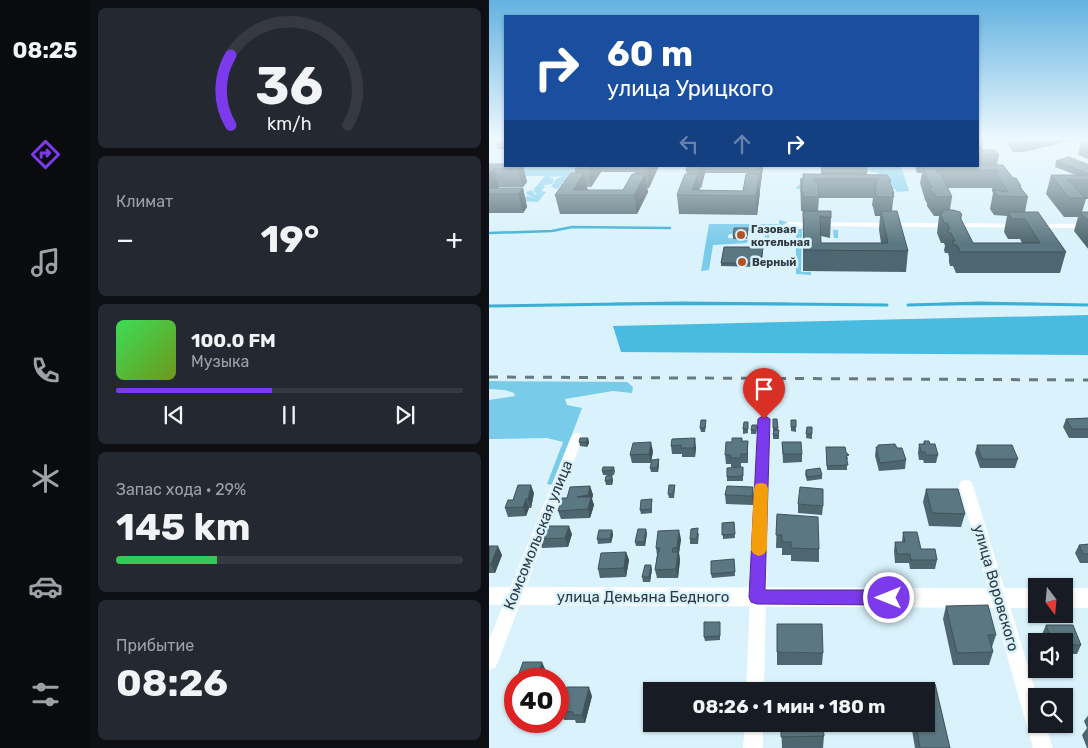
<!DOCTYPE html>
<html lang="ru">
<meta charset="utf-8">
<style>
body{margin:0;font-family:Rubik,sans-serif;background:#242831;color:#f1f3f6;height:100vh;display:flex;flex-direction:column;font-size:19px;white-space:nowrap}
*{box-sizing:border-box;margin:0}
p{font-size:16px;color:#9ea1a6}
.icon{flex:none;width:28px;height:28px;fill:none;stroke:currentColor;stroke-width:2;stroke-linecap:round;stroke-linejoin:round}
.map{position:relative;flex:1;overflow:hidden}
.panel{display:flex;flex-direction:column;gap:8px;padding:8px;background:#0d0f14;width:399px}
.panel>*{flex:none}
.top-card{position:absolute;left:15px;top:15px;width:475px;height:152px;border-radius:0px;box-shadow:0 1px 4px #0004;background:#1a4fa0;color:#fff;overflow:hidden}
.needle{width:32px;rotate:164deg}
.tools{position:absolute;left:539px;top:578px;display:grid;gap:10px}
.tools a{display:grid;place-items:center;width:45px;height:45px;border-radius:0px;background:#171b24;box-shadow:0 1px 4px #0004;font-size:25px}
.speed{position:absolute;left:15px;top:668px;display:flex;gap:10px;font-size:25px;font-weight:700;text-align:center}
.speed>*{display:grid;place-content:center;width:65px;height:65px;border-radius:50%;background:#171b24;box-shadow:0 1px 4px #0004;line-height:1}
.speed .limit{border:8px solid #d22;background:#fff;color:#111}
.pin{position:absolute;display:grid;place-items:center;width:42px;height:42px;color:#fff;margin:-51px -21px;border-radius:50% 50% 50% 0;rotate:-45deg;box-shadow:0 0 5px #0007}
.pin .icon{rotate:45deg}
.me{position:absolute;width:55px;margin:-28px;rotate:270deg;stroke-linejoin:round;filter:drop-shadow(0 0 4px #0008)}
.turn{display:flex;align-items:center;gap:18px;height:105px;padding:0 20px;font-size:22px}
.turn .icon{width:65px;height:65px;stroke-width:2.5}
.turn b{display:block;font-size:35px;line-height:42px}
.lanes{display:flex;align-items:center;height:48px;padding:0 20px;background:#0003;justify-content:center;gap:25px;direction:ltr}
.lanes .off{opacity:.35}
.big{font-size:38px;font-weight:700;line-height:1.1}
.panel .widget{flex:1;display:flex;flex-direction:column;justify-content:center;gap:8px;min-width:0;padding:0 18px;border-radius:8px;background:#242831}
.panel .dial{align-items:center;gap:0}
.dial svg{height:130px;overflow:visible;fill:none;stroke:#363941;stroke-width:7;stroke-linecap:round;text-anchor:middle}
.dial text{fill:#f1f3f6;stroke:none}
.song{display:flex;align-items:center;gap:15px}
.cover{width:60px;height:60px;border-radius:8px;background:linear-gradient(135deg,hsl(130 70% 55%),hsl(80 70% 35%))}
.played{height:5px;border-radius:2px;background:linear-gradient(90deg,#7c3aed 45%,#363941 45%)}
.keys{display:flex;justify-content:space-around;direction:ltr}
.heat{display:flex;justify-content:space-between;align-items:center;font-size:28px;direction:ltr}
.charge{height:8px;border-radius:4px;background:linear-gradient(90deg,#34c759 29%,#363941 0)}
.trip{position:absolute;left:154px;top:682px;width:292px;height:50px;border-radius:0px;background:#171b24;box-shadow:0 1px 4px #0004;font-weight:700;line-height:50px;text-align:center}
main{display:flex;flex:1;min-height:0}
.menu{display:flex;flex-direction:column;width:90px;justify-content:space-around;align-items:center;background:#090b0e;color:#9ea1a6}
.menu .icon{width:35px;height:35px}
.menu .current{color:#7c3aed}
.menu b{font-size:22px;color:#f1f3f6}
.map>svg:first-child{display:block}
</style>
<main>
<nav class="menu">
<b>08:25</b>
<svg class="icon current" aria-label="directions" viewBox="0 0 24 24"><path d="M12 3l9 9-9 9-9-9zM9 14v-3h6M13 9l2 2-2 2"/></svg>
<svg class="icon" aria-label="music" viewBox="0 0 24 24"><path d="M9 18V5l10-2v13"/><circle cx="6" cy="18" r="3"/><circle cx="16" cy="16" r="3"/></svg>
<svg class="icon" aria-label="phone" viewBox="0 0 24 24"><path d="M5 4h4l2 5-3 2q2 4 5 5l2-3 5 2v4C11 20 4 13 5 4z"/></svg>
<svg class="icon" aria-label="climate" viewBox="0 0 24 24"><path d="M12 3v18M4 7l16 10M4 17L20 7"/></svg>
<svg class="icon" aria-label="car" viewBox="0 0 24 24"><path d="M5 17H2v-5l4-1 3-4h7l3 4 3 1v5h-3M9 17h6M6 11h13"/><circle cx="7" cy="17" r="2"/><circle cx="17" cy="17" r="2"/></svg>
<svg class="icon" aria-label="filters" viewBox="0 0 24 24"><path d="M4 7h16M4 17h16"/><circle cx="9" cy="7" r="2"/><circle cx="15" cy="17" r="2"/></svg>
</nav>
<section class="panel">
<div class="widget dial"><svg viewBox="0 0 100 80">
<path d="M14 69A42 42 0 1 1 86 69"/>
<path d="M14 69A42 42 0 0 1 14 26" stroke="#7c3aed"/>
<text x="50" y="56" font-size="32" font-weight="700">36</text>
<text x="50" y="72" font-size="11">km/h</text>
</svg></div>
<div class="widget"><p>Климат</p>
<div class="heat"><a>−</a><b class="big">19°</b><a>+</a></div>
</div>
<div class="widget">
<div class="song"><i class="cover"></i><div><b>100.0 FM</b><p>Музыка</p></div></div>
<div class="played"></div>
<div class="keys"><svg class="icon" aria-label="previous" viewBox="0 0 24 24"><path d="M18 5L8 12l10 7zM5 5v14"/></svg><svg class="icon" aria-label="pause" viewBox="0 0 24 24"><path d="M8 5v14M16 5v14"/></svg><svg class="icon" aria-label="next" viewBox="0 0 24 24"><path d="M6 5l10 7-10 7zM19 5v14"/></svg></div>
</div>
<div class="widget"><p>Запас хода · 29%</p><b class="big">145 km</b><div class="charge"></div></div>
<div class="widget"><p>Прибытие</p><b class="big">08:26</b></div>
</section>
<div class="map">
<svg width="600" height="748" viewBox="0 0 600 748">
<rect width="100%" height="100%" fill="#d9f2fc"/>
<path fill="#79cbea" d="M20,166L89,167L77,183L71,182L76,184L67,196L65,197L73,186L70,185L71,186L69,189L62,187L67,179L74,176L60,177L65,179L63,184L54,185L56,187L52,191L57,192L49,202L30,201L38,196L50,199L40,196L42,195H38L37,192L43,190L45,194L49,195L45,192V189L56,176H29Z
M356,166H412L420,191L408,192L406,189H307L309,185L390,175L389,173Z
M290,220L298,222L294,225H281L280,241L278,243L267,244L264,242L267,240H276V231H245V233L239,235V238L259,240L258,243L224,245L220,270L212,271L220,224H290Z
M310,229L349,230V238H337H345L344,230H313L312,272H322V275L307,274V230Z
M0,381L138,382L144,387L143,393L124,391L76,399L78,405L93,408L64,485L58,484L74,442L58,438L0,439V400L26,396L25,393L16,390L0,389Z"/>
<path fill="#49bae0" d="M599,315V355L132,352L124,326Z"/>
<g fill="none" stroke-linecap="round" stroke-linejoin="round">
<path stroke="#3cafd4" stroke-width="2.5" d="M0,233L63,231L83,227L181,228
M124,304H301
M453,304H549"/>
<path stroke="#3cafd4" stroke-width="3" d="M419,305L491,303L600,305
M0,306L192,303L398,305"/>
<path fill="#fff" fill-rule="evenodd" d="M299,222L600,224V228L302,226H299Z
M275,415L279,416L281,419L275,691H257L269,419L271,416Z
M88,433L92,434L94,437L9,662L6,668L0,670V640L82,437L84,434Z
M477,480L482,481L484,485L548,696V724H556L564,748H544L470,485L472,481Z
M256,724H274V748H254Z"/>
<path fill="#fff" fill-rule="evenodd" d="M0,587L548,588V608L0,605Z
M575,588H600V608H575Z"/>
<path stroke="#68797f" stroke-width="3" stroke-dasharray="9 9" stroke-linecap="butt" d="M0,377L600,380"/>
</g>
<path fill="#4e666f" fill-rule="evenodd" d="M16,139V150L8,149L7,144Z
M489,139H495L493,150L510,155L508,165L524,178L532,186V188L539,197L536,212L577,252L571,273H467L464,266H461L460,262V257L459,253H456L455,250L456,246L455,243H452L448,233L450,216H445L438,206V203L436,200L431,183L433,173H428L426,166H489ZM459,188H503V191L504,193L501,209L505,215L518,216L515,232L519,239H531L533,243H484L472,220L473,215L461,210L463,197Z
M515,139H589L534,152H524Z
M593,139H600V159L589,155Z
M567,161L600,165V199H597L593,212H600V250L585,231L589,217H575L557,194L562,175H587L566,167Z
M0,164L34,166L38,182L34,187H10L9,188H34L38,207L34,213H0Z
M88,166H169V168L160,188H158L159,192L148,214H71L66,195L86,173V169ZM112,172H145L146,174L134,190H99L98,187H102Z
M199,166H274L268,215L190,214L188,195L198,174L197,170ZM216,173H258L254,191L210,190V188H212Z
M332,166L378,172V174L402,181L401,185L405,193L403,211L419,251L417,272L314,271V211H312L311,179L332,174ZM330,198H384L383,205L384,207L386,216H391L390,230L392,243H332V236L341,238L342,218L329,211Z
M259,231L258,239H244V236Z
M274,251L272,267L232,266V263Z
M600,418V438H580L574,427L577,419Z
M284,419H288L289,430L290,434V439H284Z
M302,420H307V432L302,431Z
M259,422V433L254,434V429Z
M217,425L216,432H212L211,428Z
M318,427H323V439L317,438Z
M262,430H268L267,434H262Z
M99,438L100,443L98,447L91,446L90,442Z
M253,438V441H259V463H252V467H242V464H237L236,455L243,442Z
M183,439L207,447L206,457H193V454H183L182,446Z
M435,441L441,444L449,455L447,463H435L434,460H430L429,453L430,444H434Z
M293,442L313,454V462L294,463Z
M389,445L408,448L417,460L416,469L390,471L386,456L387,447H389Z
M488,445L529,459L526,468H491L486,453Z
M337,447L357,452L359,459L358,460V470H338Z
M164,451L162,463H143L141,455Z
M170,459V464L169,472H162L161,468Z
M125,467L126,471L125,475H114L113,471Z
M254,467V481H238V477Z
M317,470L333,475V479L318,481L316,474Z
M124,480L123,485H117L116,481Z
M186,485V489L185,498H180L179,494Z
M101,486L104,495L103,499L105,505L101,518L72,519L69,511L78,498Z
M437,489L476,514L472,527L440,526L434,502Z
M45,493L42,508H40L37,516L19,517L16,508L24,500Z
M236,495L265,496L264,505L237,504Z
M163,499V513L152,514L151,510Z
M309,504L334,506L333,515L309,513Z
M288,514L330,549V562L302,561V555H293V548H287Z
M245,522L246,538L234,539L233,523Z
M123,530L124,535L122,543L109,544L108,539Z
M414,532L432,549L448,560L446,569H421L420,563H406L405,551L406,542H413Z
M158,533L156,546H147L146,542Z
M210,533L209,544H201V539Z
M83,534L79,547L53,548L50,539Z
M192,539L190,553L191,560L189,578H168L166,570L168,555L167,548Z
M600,544V563H591L586,553L590,545Z
M0,546L13,555L6,573H0Z
M137,552L140,560L137,577L111,578L109,569Z
M245,559L246,576L223,578L222,574Z
M163,569L161,582H154L153,577Z
M457,606L507,635L503,647L504,652L500,665H464L454,619Z
M231,622V640L216,641L215,637Z
M557,625L592,645L588,654H575V641H556L553,634Z
M288,652L334,653L333,665H288Z
M446,684L461,748H426L422,724H438V691H418L420,685Z
M103,696L96,723H87L86,720H75L71,711Z
M600,714V748H598L593,735L598,728L595,721Z
M292,724L335,736L334,748H293Z"/>
<path fill="#40535a" d="M537,139H589L534,152Z
M32,166H34L38,182L34,187L29,169Z
M101,166H111L112,172L102,187L99,169Z
M160,166H169V168L160,188L158,170Z
M211,166H216V173L212,188L210,170Z
M271,166H274V169L271,188Z
M5,169L10,187L3,194H0V174Z
M95,173L99,192L84,190Z
M156,174L159,192L148,214L145,195Z
M209,174L211,192L203,190Z
M270,174L271,193L268,215L267,196Z
M34,188L38,207L34,213L29,194Z
M99,438L100,443L98,447L97,442Z
M206,438L207,447L206,457L205,448Z
M259,441V463L258,454Z
M162,442L164,451L162,463L160,454Z
M170,459V464L169,472L168,468Z
M123,475L124,480L123,485L122,480Z
M42,485L45,493L42,508L39,499Z
M101,486L104,495L103,499L105,505L101,518L99,509L88,497Z
M264,487L265,496L264,505L263,496Z
M37,499L40,508L37,516L34,507Z
M80,526L83,534L79,547L76,538Z
M157,529L158,533L156,546L155,542Z
M123,530L124,535L122,543L121,539Z
M190,530L192,539L190,553L191,560L189,578L187,569L189,555L188,548Z
M9,546L13,555L6,573L2,564Z
M137,552L140,560L137,577L135,568Z
M162,565L163,569L161,582L160,577Z
M53,662L57,671L54,679H48Z
M100,687L103,696L96,723L93,715Z"/>
<path fill="#5b7781" stroke="#40535a" d="M11,139H16V144H7Z
M489,150H506L510,155H489Z
M580,157L600,165V174L567,161Z
M0,164H16V166H32L29,169H5L0,174Z
M489,165H514L524,178H527L532,186H530L539,197L508,196L505,190L519,192L506,172H509L508,170H447L448,172H451L463,197H448L440,188L443,187L439,181L434,166H489Z
M88,166H101L99,169H86Z
M147,166H160L158,170H145Z
M199,166H211L210,170H197Z
M258,166H271V170H258Z
M332,166H377L378,172L334,173Z
M82,173H95L84,190H134L143,174H156L145,195H66Z
M196,174H209L203,190L254,191L257,174H270L267,196L188,195Z
M314,174H320L398,175L402,181H400L405,193H403L405,197H387L386,190H388L385,186H387L386,182H388V179H325V182H329L330,197H314V192H312L314,181L311,179H314Z
M562,175H600V180H578L583,183L591,193L597,198H580Z
M0,188H34L29,194H0Z
M454,210H464L471,212L473,215L471,217L484,243H551L536,219H523L519,212H549L577,252H471L468,245H465L463,241H466L462,233H460L458,229H461L458,223H455L451,213H453Z
M314,211H342V218L331,216L332,243H399L392,211H408L419,251L315,250Z
M591,212H600V222Z
M245,228H259L258,236H244Z
M235,247H274L272,263H232Z
M600,418V429H583L577,419Z
M284,419H288L289,428H284Z
M212,420H217L216,428H211Z
M302,420H307V427H302Z
M255,422H259V429H254Z
M263,425H268L267,430H262Z
M318,427H323V434H317Z
M285,430H290L289,435H284Z
M91,438H99L97,442H90Z
M206,438L205,448H192V445L182,446L183,439Z
M243,438H253V441H259L258,454H252V458H241L242,455H236L237,442H243Z
M435,441H440L441,444H446L449,455H437L436,452H432L430,444H436Z
M162,442L160,454L141,455L144,443Z
M293,442H312L313,454H294Z
M406,444L408,448H413L417,460L391,463L387,447H389V445Z
M488,445H523L529,459H493Z
M337,447H356L357,452L360,455L357,456L359,465L338,466Z
M170,459L168,468H161L163,460Z
M114,467H125L124,470L113,471Z
M254,467V476L238,477V468Z
M331,468L333,475L318,477L317,470Z
M123,475L122,480L116,481L117,476Z
M29,485H42L39,499H37L34,507L16,508L19,500H24Z
M180,485H186L184,494H179Z
M101,486L99,495L88,497H102L99,509L69,511L73,498H78L81,487Z
M238,486L264,487L263,496L236,495Z
M311,487L334,489V506L309,504Z
M437,489H469L476,514L443,513Z
M163,499L162,509L151,510L152,500Z
M288,514L329,517L330,549L302,548V542H293V535H287Z
M245,522L246,534L233,535V523Z
M54,526H80L76,538L50,539Z
M209,528L208,539H201L202,529Z
M149,529H157L155,542H146Z
M110,530H123L121,539H108Z
M190,530L188,548H184L183,552H189L187,569L166,570L169,552H170L171,548H167L169,531Z
M414,532H428L432,549H446L448,560H422L421,554H408L406,542H416Z
M600,544V554H594L590,545Z
M0,546H9L2,564H0Z
M137,552L135,568L109,569L112,553Z
M245,559L246,572L222,574V561Z
M156,565H162L160,577H153Z
M499,605L507,635H499L504,652L468,653L457,606Z
M215,622H231V636L215,637Z
M288,624H333L334,653L288,652Z
M557,625H584L592,645H575V641H563Z
M34,662H53L48,679H28Z
M446,684L461,748H431L427,724H438V691H421L420,685Z
M78,687H100L93,715H84V712L71,711Z
M231,688V691H199V689Z
M292,724H334L335,736L292,737Z"/>
<linearGradient id="sky" x2="0" y2="1"><stop stop-color="#63b2e0"/><stop offset="0.57" stop-color="#eef9fe"/><stop offset="1" stop-color="#eef9fe" stop-opacity="0"/></linearGradient>
<rect width="600" height="244" fill="url(#sky)"/>
<path fill="#7c3aed" stroke="#51269a" d="M275,415L281,419L276,590H400L406,592L408,598L406,603L400,605L268,604L262,602L260,597L269,419Z"/>
<path fill="#f59e0b" d="M272,483L277,484L279,488L278,550L275,554L270,556L265,554L262,550L265,488L267,484Z"/>
<g fill="#b65220" stroke="#d9f2fc" stroke-width="2">
<circle cx="252" cy="235" r="5"/>
<circle cx="253" cy="262" r="5"/>
</g>
<g text-anchor="middle" stroke-width="5" stroke-linejoin="round" paint-order="stroke">
<g font-size="11" font-weight="bold" fill="#2e3a3f" stroke="#d9f2fc" text-anchor="start">
<text x="262" y="233">Газовая<tspan x="262" dy="13">котельная</tspan></text>
<text x="263" y="266">Верный</text>
</g>
<g font-size="15" fill="#2e3a3f" stroke="#d9f2fc">
<text transform="translate(49 535) rotate(-68)" y="5">Комсомольская улица</text>
<text transform="translate(507 588) rotate(74)" y="5">улица Воровского</text>
<text x="154" y="602">улица Демьяна Бедного</text>
</g>
</g>
</svg>
<div class="tools">
<a><svg class="needle" viewBox="-14 -14 28 28"><path d="M0-13l5 13h-10z" fill="#e53935"/><path d="M0 13l5-13h-10z" fill="#9ea1a6"/></svg></a>
<a><svg class="icon" aria-label="sound" viewBox="0 0 24 24"><path d="M4 9h4l5-4v14l-5-4H4zM17 9q2 3 0 6"/></svg></a>
<a><svg class="icon" aria-label="search" viewBox="0 0 24 24"><circle cx="10" cy="10" r="6"/><path d="M15 15l6 6"/></svg></a>
</div>
<div class="speed"><div class="limit">40</div></div>
<div class="pin" style="left:275px;top:419px;background:#d93025"><svg class="icon" aria-label="arrive" viewBox="0 0 24 24"><path d="M6 21V4h12l-3 4 3 4H6"/></svg></div>
<svg class="me" style="left:400px;top:598px" viewBox="-20 -20 40 40"><circle r="17" fill="#7c3aed" stroke="#fff" stroke-width="3"/><path d="M0-11L8 9 0 5-8 9z" fill="#fff"/></svg>
<div class="trip">08:26 · 1 мин · 180 m</div>
<div class="top-card">
<div class="turn"><svg class="icon" aria-label="right" viewBox="0 0 24 24"><path d="M7 20v-9h11M14 6l5 5-5 5"/></svg><div><b>60 m</b>улица Урицкого</div></div>
<div class="lanes"><svg class="icon off" aria-label="left" viewBox="0 0 24 24"><path d="M17 20v-9H6M10 6l-5 5 5 5"/></svg><svg class="icon off" aria-label="ahead" viewBox="0 0 24 24"><path d="M12 20V5M6 11l6-6 6 6"/></svg><svg class="icon" aria-label="right" viewBox="0 0 24 24"><path d="M7 20v-9h11M14 6l5 5-5 5"/></svg></div>
</div>
</div>
</main>
